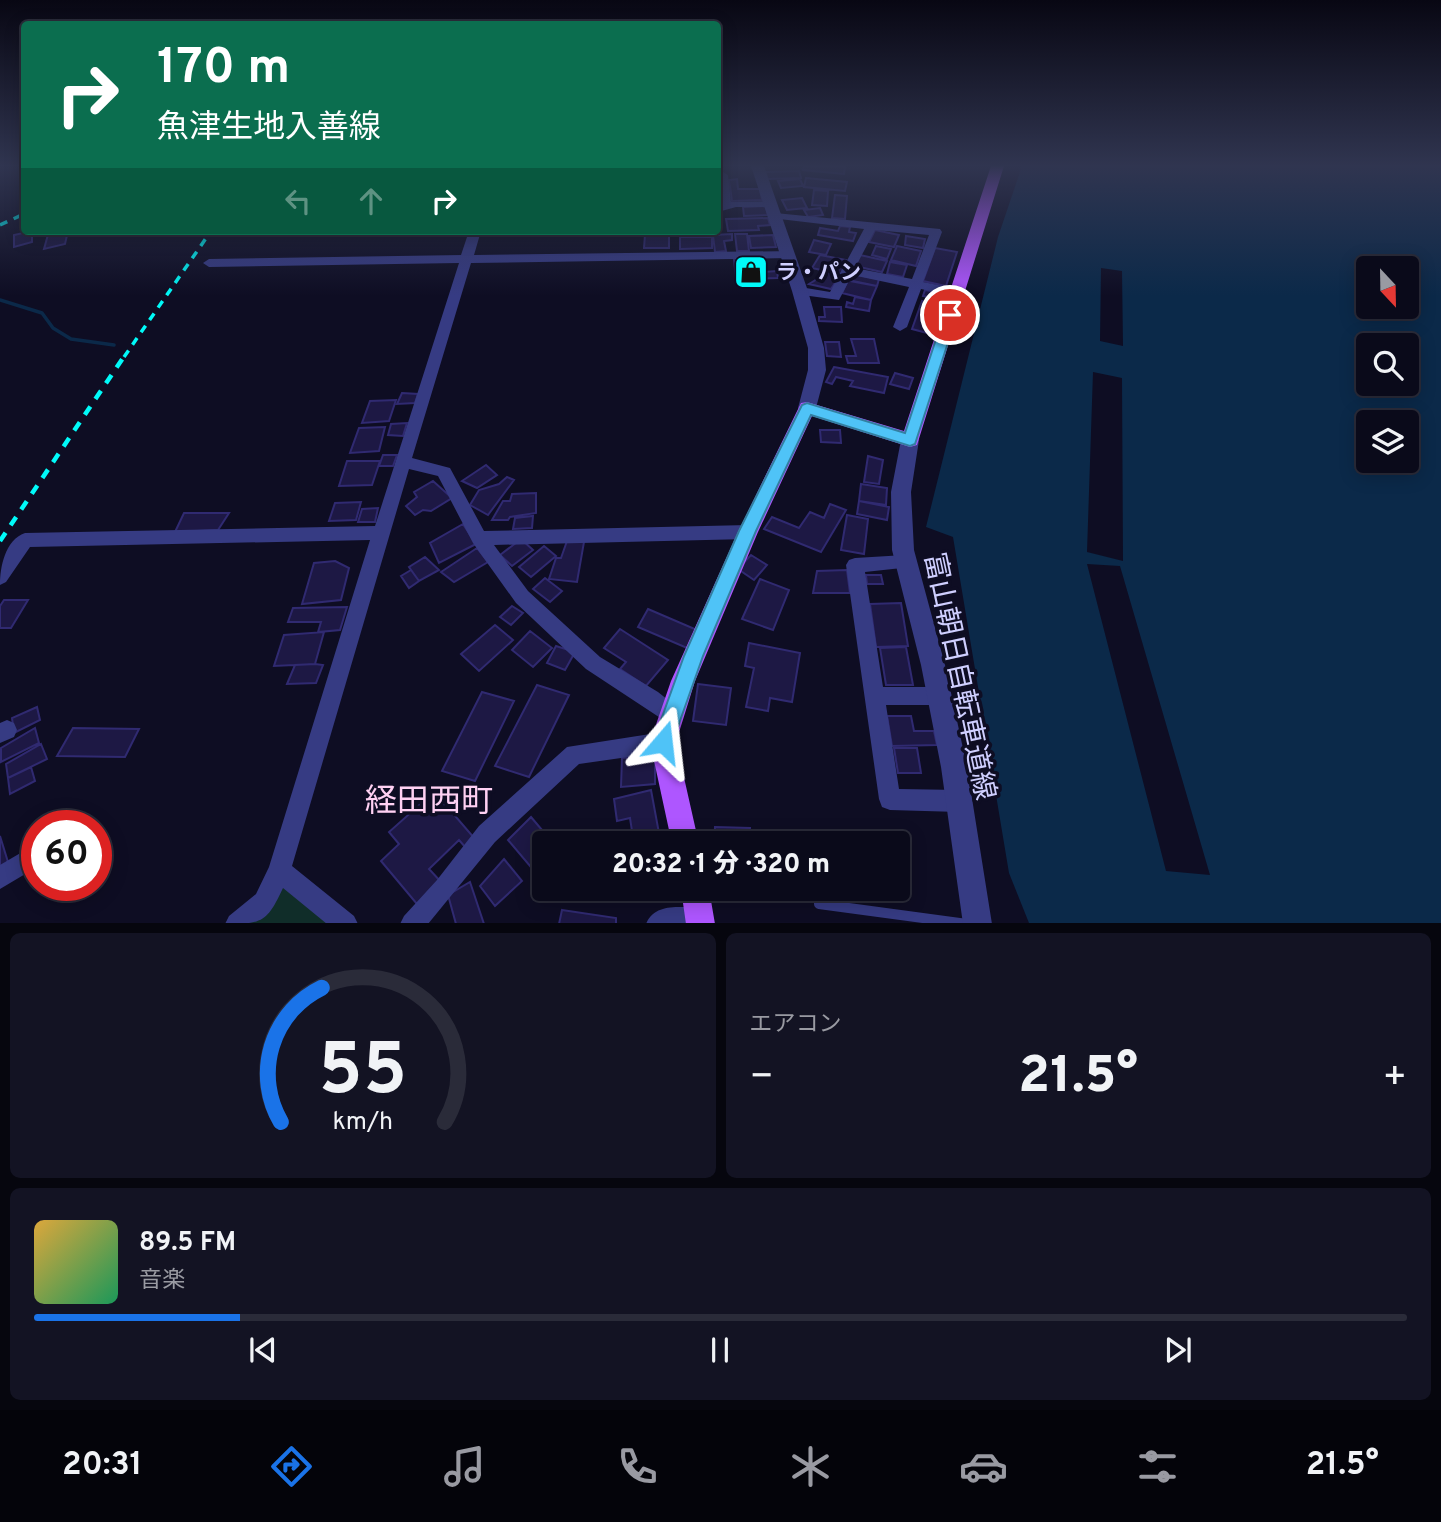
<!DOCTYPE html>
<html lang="ja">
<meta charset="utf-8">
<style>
body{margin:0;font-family:Overpass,"Noto Sans JP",sans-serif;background:#131323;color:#f1f3f6;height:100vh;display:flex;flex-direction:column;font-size:26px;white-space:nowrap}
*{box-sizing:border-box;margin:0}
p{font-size:23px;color:#999aa2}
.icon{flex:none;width:38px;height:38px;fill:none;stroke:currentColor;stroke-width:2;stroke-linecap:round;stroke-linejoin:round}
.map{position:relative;height:923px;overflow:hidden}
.side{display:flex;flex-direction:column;gap:10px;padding:10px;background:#06060e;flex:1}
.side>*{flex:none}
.banner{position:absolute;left:21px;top:21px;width:700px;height:214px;border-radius:7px;box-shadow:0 4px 18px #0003,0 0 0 2px #2a2b39;background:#0b6e4f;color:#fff;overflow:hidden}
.needle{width:46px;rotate:158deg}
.fabs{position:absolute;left:1356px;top:256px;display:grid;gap:14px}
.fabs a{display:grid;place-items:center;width:63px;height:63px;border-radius:7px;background:#0a0a1a;box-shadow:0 4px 18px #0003,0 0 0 2px #2a2b39;font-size:35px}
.speed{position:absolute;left:21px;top:810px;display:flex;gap:14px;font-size:35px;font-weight:700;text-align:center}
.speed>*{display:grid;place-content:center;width:91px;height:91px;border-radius:50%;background:#0a0a1a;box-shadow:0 4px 18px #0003,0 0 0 2px #2a2b39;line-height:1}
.speed .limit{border:10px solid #d22;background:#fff;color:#111}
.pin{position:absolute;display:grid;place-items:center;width:60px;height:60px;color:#fff;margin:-30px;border:4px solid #fff;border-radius:50%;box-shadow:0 2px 7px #0007}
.me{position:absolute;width:77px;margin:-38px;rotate:17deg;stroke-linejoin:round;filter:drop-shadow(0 0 5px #0008)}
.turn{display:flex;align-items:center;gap:24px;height:147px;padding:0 21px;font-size:32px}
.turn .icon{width:91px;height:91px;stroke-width:2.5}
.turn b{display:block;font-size:49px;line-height:60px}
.lanes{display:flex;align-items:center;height:66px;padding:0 21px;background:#0003;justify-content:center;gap:35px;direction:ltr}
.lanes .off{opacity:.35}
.big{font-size:52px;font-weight:800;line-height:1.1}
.side .tile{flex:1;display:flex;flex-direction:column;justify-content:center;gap:10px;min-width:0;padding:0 24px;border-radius:10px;background:#131323}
.side .dial{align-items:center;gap:0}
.dial svg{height:182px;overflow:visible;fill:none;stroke:#2a2b39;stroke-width:7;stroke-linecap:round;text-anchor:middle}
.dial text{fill:#f1f3f6;stroke:none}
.song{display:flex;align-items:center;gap:21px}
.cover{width:84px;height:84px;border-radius:10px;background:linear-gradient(135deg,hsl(40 70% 55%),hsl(150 70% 35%))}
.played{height:7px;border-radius:4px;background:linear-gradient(90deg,#1a73e8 15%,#2a2b39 15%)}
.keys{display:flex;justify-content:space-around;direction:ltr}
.heat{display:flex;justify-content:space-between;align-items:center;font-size:38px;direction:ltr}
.side .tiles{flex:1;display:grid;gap:10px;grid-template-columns:1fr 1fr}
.tile:last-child{grid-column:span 2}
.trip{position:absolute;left:532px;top:831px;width:378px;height:70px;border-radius:7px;background:#0a0a1a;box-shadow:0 4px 18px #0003,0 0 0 2px #2a2b39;font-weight:800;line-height:70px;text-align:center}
.tabs{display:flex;height:112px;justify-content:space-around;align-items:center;background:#04040a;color:#999aa2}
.tabs .icon{width:49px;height:49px}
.tabs .current{color:#1a73e8}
.tabs b{font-size:32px;color:#f1f3f6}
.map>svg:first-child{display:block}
</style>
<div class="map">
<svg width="1441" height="924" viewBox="0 0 1441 924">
<rect width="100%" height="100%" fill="#0e0d23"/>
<path fill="#102d29" d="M284,881L335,924H243Z"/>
<path fill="#0b2949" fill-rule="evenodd" d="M1022,166H1441V923H1029L1009,873L953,537L926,527L998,237ZM1368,268H1407V306H1368ZM1368,345H1407V383H1368ZM1368,422H1407V460H1368Z"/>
<path fill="#0e0d23" d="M1101,268L1122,271L1123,346L1100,341Z
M1093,372L1122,378L1123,561L1087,552Z
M1087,564L1120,566L1210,875L1166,871Z"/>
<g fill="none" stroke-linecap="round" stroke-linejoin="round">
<path stroke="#0b2949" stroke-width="3.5" d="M0,300L42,313L53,328L71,339L114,345"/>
</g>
<path fill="#1d1844" stroke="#302a71" stroke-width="2" d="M804,166H845L844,174L803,170Z
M799,171L801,178L767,179L765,172Z
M806,178L847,182L845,191L804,187Z
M737,179L738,189H760L762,200L732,201L729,180Z
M800,179L803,186L781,188L778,181Z
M814,190L828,191L827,206L812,205Z
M835,195L847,196L845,219L832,218Z
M802,198L807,208L787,210L782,200Z
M766,206L768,215L744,216L743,207Z
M820,208L823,215L808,217L804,210Z
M768,218L770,225L758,226L759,230L728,231L726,219Z
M840,226L850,227L849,232L856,233L853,241L818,235L820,228L838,231Z
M875,230L899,235L894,247L869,242Z
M32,231V242L14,247V235Z
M49,231H68L65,244L44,249Z
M732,234V240L724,241L726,251L715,252L713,235Z
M735,234H747L749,251H737Z
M645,235H669V248H644Z
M773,235L776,247L751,248L749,236Z
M906,236L925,239L923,248L905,245Z
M680,237H712V248L680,249Z
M814,240L831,244L826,255L809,252Z
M876,246L891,249L887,259L872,255Z
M897,246L921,251L916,266L891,260Z
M935,248L957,252L946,286L923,281Z
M820,255L846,260L841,274L812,268Z
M860,255L887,261L882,272L855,266Z
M734,259H748V266H763L764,272L777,271L778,278L736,279Z
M890,262L907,265L903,277L887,274Z
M827,273L841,274L831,289L809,284Z
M853,274L879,279L877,286L850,281Z
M848,280L877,286L871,300L842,293Z
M925,290L941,293L939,299L923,296Z
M855,297L871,300L869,311L846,307L847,302L853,304Z
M922,301L937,304L927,333L912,329Z
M824,307H841L842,322L819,321V317H825Z
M851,339H874L879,363H848L846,356H856Z
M825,342H839L841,357L827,356Z
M834,367L888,377L884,393L850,386L853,381L836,377L832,384L826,382Z
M895,373L913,378L909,389L890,384Z
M402,393L418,394L415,403L397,404Z
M396,400L389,421L362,423L370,401Z
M407,423L403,436L388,435L391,424Z
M385,427L379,451L350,453L359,428Z
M820,430H840L841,443L821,442Z
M383,455H397L393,466H379Z
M868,456L883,460L879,484L864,482Z
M347,461H380L372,485L339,486Z
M486,465L497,475L477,488L462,481Z
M507,477L514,480L488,515L470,505L479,490L499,484Z
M433,481L452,498L431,511L423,510L415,515L406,506L417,497L414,492Z
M861,484L887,488L886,505L859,501Z
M536,493V513L510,517L508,520H492L503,501H510L512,494Z
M859,501L889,507L887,520L857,514Z
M361,502L356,520L329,521L335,503Z
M830,504L846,510L821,552L764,529L772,517L799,528L810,512L824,518Z
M378,508L375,522H358L362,509Z
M184,513H229L218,530L175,532Z
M847,515L868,519L864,554L841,550Z
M533,516L532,528L513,529L515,518Z
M463,524L476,544L439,563L430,543Z
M521,539L533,550L512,566L500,555Z
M567,541L584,542L577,582L549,579L556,558H561Z
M544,546L556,556L531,577L519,567Z
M477,548L488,562L454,582L441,572Z
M751,555L767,565L754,580L738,569Z
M425,557L439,570L419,581L409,567Z
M335,561L349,568L341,600L302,604L314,563Z
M411,570L419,581L409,588L401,576Z
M847,570L850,593H813L817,571Z
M866,575H881L883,584H867Z
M545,578L562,591L550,602L533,589Z
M760,579L789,590L773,630L742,619Z
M4,600H28L11,628H0V606Z
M901,603L908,646L876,647L870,604Z
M512,606L523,613L511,625L500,617Z
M347,607L340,630L318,632L321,622H288L293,608Z
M648,609L697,630L687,648L638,627Z
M495,625L513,640L479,671L461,654Z
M620,629L668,660L646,686L620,669L626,662L604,648Z
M530,631L552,648L533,667L512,650Z
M324,632L315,664L274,666L284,635Z
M749,643L800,653L792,702L770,698L768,711L746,707L754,668L745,666Z
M556,646L575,652L565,670L547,663Z
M906,647L913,685H886L880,648Z
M315,664L323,665L316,683L287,684L295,665Z
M698,684L731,688L726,725L693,721Z
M537,685L569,695L529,777L495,766Z
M482,692L514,701L475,781L442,771Z
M37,707L40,720L14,733L12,718Z
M887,716H911L914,731H934L937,745L892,746Z
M35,728L39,743L1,762V748Z
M73,728L139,729L125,757L57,756Z
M41,744L47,759L8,778L6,764Z
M894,748H917L921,773H898Z
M655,756V784L621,787L622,758Z
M31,767L35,781L10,794L8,778Z
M651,790L661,844H634L630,818L617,821L614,799Z
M425,800L437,810L444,803L475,839L466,848L459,840L429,869L442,883L417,904L381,861L399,844L389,832Z
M531,817L553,843L544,844V852L530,866L508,840Z
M715,827L750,828L749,844H714Z
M0,836L8,862L0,867Z
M504,859L522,881L495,906L480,886Z
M470,882L484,924H456L448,895Z
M562,910L616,918V924H559Z"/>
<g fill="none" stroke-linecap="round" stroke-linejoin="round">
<path stroke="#363b83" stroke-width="10" d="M819,904L967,924"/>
<path fill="#363b83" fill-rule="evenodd" d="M723,172L728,175L731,202L770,201L776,204L770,207H736L718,212V206L720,205L718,175Z
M775,213L940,229L942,232L923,282L963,290L964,293L958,297L921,289L907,327L900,331L893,327L909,287L852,275L839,300L795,294L794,291L800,287L830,292L864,229L771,218V214ZM875,230L929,235L912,279L855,268Z
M469,231H481L474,255L792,251L794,254L788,258L471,263L412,458L450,468L484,531L748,525L754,527L756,532L754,537L748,539L494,545L528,591L600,657L658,692L678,708L681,715L678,722L671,725L586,669L516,603L473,543L438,476L409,469L292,866L354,916L358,924H327L283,888C267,922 263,924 225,924L229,916L256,894L269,867L370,540L30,547L6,582L0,585C0,567 5,540 25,533L375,526L459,263L209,267L203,263L209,259L461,255Z
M905,555L911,557L914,562L911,567L865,572L883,687H939L946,689L949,696L946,703L939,705H886L899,789L959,790L967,793L970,801L967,809L959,812L890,810L882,807L879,799L846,565L849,560L855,558Z
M7,720L14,723L17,730L14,737L0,743V723Z
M663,732L670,735L673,742L670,749L663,752L579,764L495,842L428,924H400L404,916L437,880L479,826L567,747Z
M29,848L37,851V867L0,889V865Z
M700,907L708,911L712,919L710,924H646C655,902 680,908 700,907Z"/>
<path fill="#363b83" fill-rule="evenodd" d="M751,166H764L808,291L824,348L826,370L816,408L813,413H801L798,408L808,370V348L792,291Z
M910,433L917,435L919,440L911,492L914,550L945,665L967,767L992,924H963L941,767L921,665L892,550L891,492L901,440L903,435Z"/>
<path fill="#ae56ff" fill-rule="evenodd" d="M991,166H1004L917,445L910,447L812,416L758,532L695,681L676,742L699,844H672L650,742L671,681L738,532L801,403L807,402L904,431Z
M681,889H709L715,924H686Z"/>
<path stroke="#00faf9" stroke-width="3.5" stroke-dasharray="8 7" stroke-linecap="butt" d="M0,225L24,214
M124,357L211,231"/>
<path stroke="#00faf9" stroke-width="4.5" stroke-dasharray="10 9" stroke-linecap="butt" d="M0,541L125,355"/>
</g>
<linearGradient id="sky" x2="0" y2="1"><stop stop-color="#080713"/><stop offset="0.56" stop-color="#303550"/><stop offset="1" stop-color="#303550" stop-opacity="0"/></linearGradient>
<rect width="1441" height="296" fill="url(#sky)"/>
<path fill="#4fc3f7" stroke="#337fa1" stroke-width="2" d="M950,310L957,315L915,444L910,446L811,415L756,531L703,656L670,749L663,752L656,749L653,742L684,656L739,531L802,405L807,403L905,433L944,315Z"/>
<defs>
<g id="shop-square" transform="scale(1.75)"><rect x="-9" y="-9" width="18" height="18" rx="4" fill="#00faf9" stroke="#0e0d23"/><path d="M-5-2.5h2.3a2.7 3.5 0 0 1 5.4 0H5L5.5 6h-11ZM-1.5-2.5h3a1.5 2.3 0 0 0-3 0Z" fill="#111"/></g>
</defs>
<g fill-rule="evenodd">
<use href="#shop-square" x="751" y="272"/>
</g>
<g text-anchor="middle" stroke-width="7" stroke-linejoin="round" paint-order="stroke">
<g font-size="21" font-weight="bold" fill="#cfcfff" stroke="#0e0d23" text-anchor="start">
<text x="776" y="279">ラ・パン</text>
</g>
<g font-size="28" fill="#cfcfff" stroke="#0e0d23">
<text transform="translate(961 676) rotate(78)" y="10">富山朝日自転車道線</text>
</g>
<g font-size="32" fill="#ffd1f3" stroke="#0e0d23">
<text x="429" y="811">経田西町</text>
</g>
</g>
</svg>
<div class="fabs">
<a><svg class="needle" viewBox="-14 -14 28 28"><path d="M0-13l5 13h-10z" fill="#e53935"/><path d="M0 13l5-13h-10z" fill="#999aa2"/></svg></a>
<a><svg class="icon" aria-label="search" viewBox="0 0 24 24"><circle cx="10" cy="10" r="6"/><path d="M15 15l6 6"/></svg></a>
<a><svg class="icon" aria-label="layers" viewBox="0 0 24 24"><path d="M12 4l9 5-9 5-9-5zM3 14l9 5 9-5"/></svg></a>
</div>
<div class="speed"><div class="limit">60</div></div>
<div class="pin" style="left:950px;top:315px;background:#d93025"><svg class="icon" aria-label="arrive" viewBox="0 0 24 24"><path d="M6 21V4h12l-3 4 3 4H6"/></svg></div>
<svg class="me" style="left:663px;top:742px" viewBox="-20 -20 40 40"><path d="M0-17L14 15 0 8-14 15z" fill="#4fc3f7" stroke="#fff" stroke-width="4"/></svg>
<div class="trip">20:32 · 1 分 · 320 m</div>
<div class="banner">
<div class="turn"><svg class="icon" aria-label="right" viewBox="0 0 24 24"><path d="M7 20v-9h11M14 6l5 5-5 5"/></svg><div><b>170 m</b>魚津生地入善線</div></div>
<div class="lanes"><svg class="icon off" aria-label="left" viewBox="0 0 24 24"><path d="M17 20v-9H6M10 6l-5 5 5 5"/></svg><svg class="icon off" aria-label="ahead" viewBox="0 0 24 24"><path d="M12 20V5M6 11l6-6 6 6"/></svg><svg class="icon" aria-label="right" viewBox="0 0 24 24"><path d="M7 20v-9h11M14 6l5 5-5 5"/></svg></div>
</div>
</div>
<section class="side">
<div class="tiles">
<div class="tile dial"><svg viewBox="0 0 100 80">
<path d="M14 69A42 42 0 1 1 86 69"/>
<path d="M14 69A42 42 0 0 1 32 10" stroke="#1a73e8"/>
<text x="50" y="56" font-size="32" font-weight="700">55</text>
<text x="50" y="72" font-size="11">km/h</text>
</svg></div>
<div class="tile"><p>エアコン</p>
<div class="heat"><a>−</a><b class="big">21.5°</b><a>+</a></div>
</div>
<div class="tile">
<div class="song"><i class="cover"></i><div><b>89.5 FM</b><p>音楽</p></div></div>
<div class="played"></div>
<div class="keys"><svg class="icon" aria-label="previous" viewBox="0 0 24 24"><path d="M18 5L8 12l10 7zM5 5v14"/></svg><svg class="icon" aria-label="pause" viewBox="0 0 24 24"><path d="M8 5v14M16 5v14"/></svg><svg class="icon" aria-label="next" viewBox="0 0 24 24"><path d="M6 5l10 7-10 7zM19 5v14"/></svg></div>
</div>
</div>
</section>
<nav class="tabs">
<b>20:31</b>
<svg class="icon current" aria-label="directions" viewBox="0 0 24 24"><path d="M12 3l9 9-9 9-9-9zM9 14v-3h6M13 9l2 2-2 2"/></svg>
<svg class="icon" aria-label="music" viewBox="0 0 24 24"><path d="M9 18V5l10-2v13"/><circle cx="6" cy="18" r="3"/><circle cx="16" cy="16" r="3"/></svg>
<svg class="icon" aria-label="phone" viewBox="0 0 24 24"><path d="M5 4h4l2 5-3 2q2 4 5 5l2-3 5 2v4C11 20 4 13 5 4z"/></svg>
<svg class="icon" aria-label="climate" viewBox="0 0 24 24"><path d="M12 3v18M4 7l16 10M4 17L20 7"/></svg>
<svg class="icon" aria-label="car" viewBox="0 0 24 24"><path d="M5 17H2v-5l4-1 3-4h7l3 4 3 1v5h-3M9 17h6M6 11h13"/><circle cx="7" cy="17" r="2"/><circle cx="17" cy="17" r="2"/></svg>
<svg class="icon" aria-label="filters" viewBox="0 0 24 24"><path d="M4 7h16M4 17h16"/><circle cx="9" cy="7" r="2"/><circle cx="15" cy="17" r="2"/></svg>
<b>21.5°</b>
</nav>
